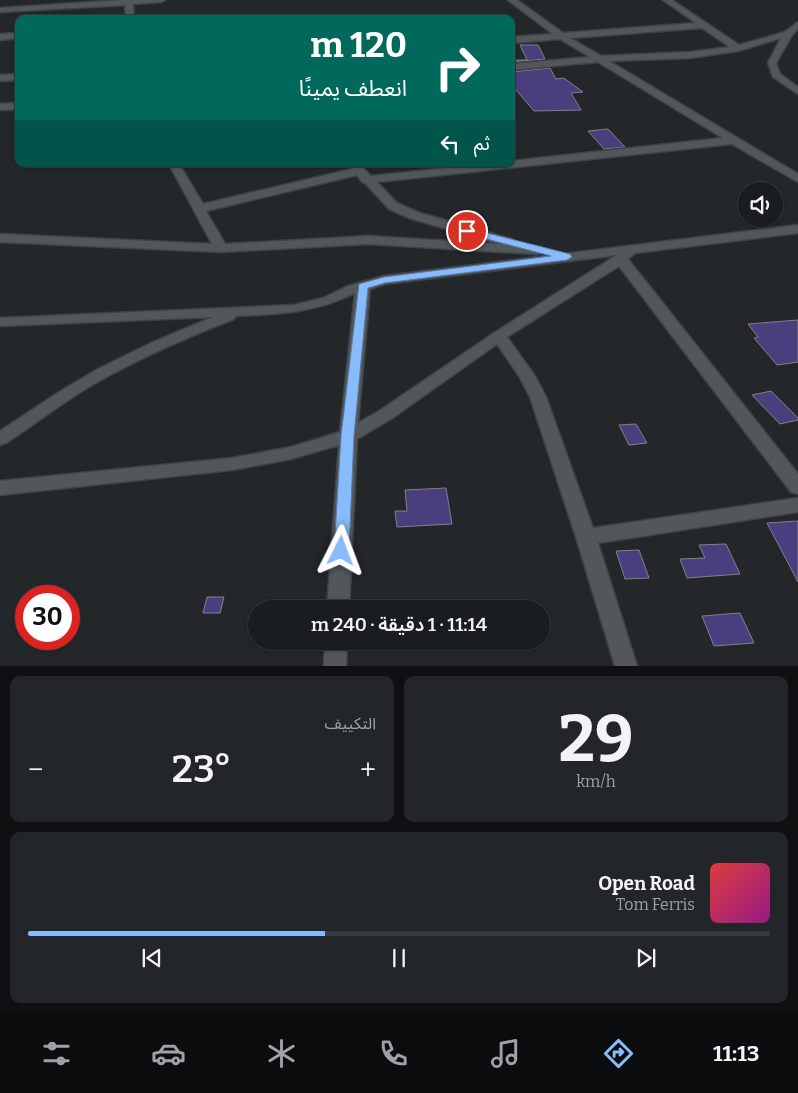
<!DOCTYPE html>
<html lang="ar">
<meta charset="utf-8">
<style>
body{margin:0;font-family:Bitter,"Noto Sans Arabic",serif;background:#232629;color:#f1f3f6;direction:rtl;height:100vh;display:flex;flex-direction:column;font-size:19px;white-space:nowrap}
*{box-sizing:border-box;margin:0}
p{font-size:16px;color:#9fa2a5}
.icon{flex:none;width:28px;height:28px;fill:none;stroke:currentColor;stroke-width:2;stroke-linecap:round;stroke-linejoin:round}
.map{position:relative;height:666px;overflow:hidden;direction:ltr}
.sheet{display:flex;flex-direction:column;gap:10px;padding:10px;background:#0e1012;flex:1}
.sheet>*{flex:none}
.banner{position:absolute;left:15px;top:15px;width:500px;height:152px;border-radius:10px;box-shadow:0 1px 4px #0004,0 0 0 1px #383b3e;direction:rtl;background:#00695c;color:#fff;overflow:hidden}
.tools{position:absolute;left:738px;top:182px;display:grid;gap:10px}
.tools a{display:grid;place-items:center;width:45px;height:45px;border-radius:50%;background:#1a1d20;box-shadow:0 1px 4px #0004,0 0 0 1px #383b3e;font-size:25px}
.speed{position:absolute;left:15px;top:585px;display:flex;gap:10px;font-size:25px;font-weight:700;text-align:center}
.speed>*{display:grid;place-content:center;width:65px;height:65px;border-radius:50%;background:#1a1d20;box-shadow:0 1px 4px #0004,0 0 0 1px #383b3e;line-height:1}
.speed .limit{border:8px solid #d22;background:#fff;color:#111}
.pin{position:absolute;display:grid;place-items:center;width:42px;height:42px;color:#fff;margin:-21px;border:2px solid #fff;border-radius:50%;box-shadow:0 1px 5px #0007}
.me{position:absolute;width:55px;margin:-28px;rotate:3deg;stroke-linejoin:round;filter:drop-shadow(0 0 4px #0008)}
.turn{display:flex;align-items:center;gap:18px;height:105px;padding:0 25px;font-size:22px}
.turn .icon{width:65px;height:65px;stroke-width:2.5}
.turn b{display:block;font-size:35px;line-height:42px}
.then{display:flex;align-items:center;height:48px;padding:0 25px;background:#0003;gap:10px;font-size:19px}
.big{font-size:38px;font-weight:600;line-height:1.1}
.sheet .tile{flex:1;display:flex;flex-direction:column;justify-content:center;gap:8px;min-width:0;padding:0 18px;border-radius:10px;background:#232629}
.sheet .dial{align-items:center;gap:0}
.dial b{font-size:65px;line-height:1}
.song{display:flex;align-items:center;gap:15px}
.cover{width:60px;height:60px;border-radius:8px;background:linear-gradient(135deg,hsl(0 70% 55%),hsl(310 70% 35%))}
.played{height:5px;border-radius:2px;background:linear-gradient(90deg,#88bbfc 40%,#383b3e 40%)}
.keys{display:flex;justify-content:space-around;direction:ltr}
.heat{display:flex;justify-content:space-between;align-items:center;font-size:28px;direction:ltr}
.sheet .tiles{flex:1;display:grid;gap:10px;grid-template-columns:1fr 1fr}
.tile:last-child{grid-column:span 2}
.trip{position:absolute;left:248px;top:600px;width:302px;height:50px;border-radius:25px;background:#1a1d20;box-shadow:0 1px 4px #0004,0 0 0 1px #383b3e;font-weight:600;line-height:50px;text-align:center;direction:rtl}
.tab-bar{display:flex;height:80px;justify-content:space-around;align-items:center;background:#0a0c0d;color:#9fa2a5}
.tab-bar .icon{width:35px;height:35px}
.tab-bar .current{color:#88bbfc}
.tab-bar b{font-size:22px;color:#f1f3f6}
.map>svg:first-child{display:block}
</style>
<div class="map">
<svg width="798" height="666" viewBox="0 0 798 666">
<rect width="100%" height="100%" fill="#23272a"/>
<path fill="#4b3e7f" stroke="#818186" d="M520,45H538L545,59L511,62V60H527Z
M550,68L556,79L564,78L583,92L571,93L581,110L534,111L511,84V72Z
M608,129L625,147L604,149L588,131Z
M798,320V362L777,365L754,338L758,337L748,324Z
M771,391L798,418V420L780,424L752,395Z
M636,424L647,443L629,445L619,425Z
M446,488L452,524L397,527L395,511H407L405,490Z
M798,521V582L767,523Z
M726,544L740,574L687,578L680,559L705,558L699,545Z
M639,550L649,578L625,579L616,551Z
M207,597H224L220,613H203Z
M740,613L754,643L714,646L702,616Z"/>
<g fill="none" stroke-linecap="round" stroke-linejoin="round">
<g stroke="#3f4244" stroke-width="3">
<path id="minor" d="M124,0H165L161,2L133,4L134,19H126L125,5L0,12V8Z
M508,0H517L563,33L696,23L663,0H672L739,45L785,32L798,22V29L792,35L776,63L780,74L798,87V94L773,77L768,63L781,38L738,51L690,58L609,61L798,174V182L732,144L377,182L397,203L420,213L512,239L513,242L512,245L541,247L543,250L541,253L536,254L368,244L221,252L0,242V234L212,244L169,164H179L203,204L352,169L348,164H359L371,176L485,164H511V161L723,138L598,62L511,70V64L590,57L560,39L511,43V37L553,34ZM702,28L730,47L690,52L601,56L570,38ZM357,175L362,182L365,183L389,209L412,219L499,244L368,236L225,244L206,211Z
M19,33V38L0,40V34Z
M19,74V80L0,81V75Z
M19,103V109L0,110V104Z
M798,225V233L635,253L628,259L798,474V494L791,492L619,266L507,337L535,376L546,397L593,528L798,498V512L598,543L637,666H615L576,537L530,397L519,376L497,344L391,419L357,439L349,609H327L339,445L291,459L232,470L0,495V481L232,458L291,447L340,432L355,293C314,313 281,314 236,316L234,319C185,338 137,359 92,385C62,403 35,424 6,443L0,445V431L59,392L98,369L151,343L213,317L0,326V318L294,305L323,298L348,286L384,276ZM617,255L494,333L379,411L358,423L370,289L385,284Z
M325,641H347L346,666H324Z"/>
</g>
<use href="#minor" fill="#53575b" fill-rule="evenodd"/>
</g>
<path fill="#88bbfc" stroke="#587aa4" d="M467,228L570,254L572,257L567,260L385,283L368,288L354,436L349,551L347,555L341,557L336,555L334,551L341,436L359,284L384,277L551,256L464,233V229Z"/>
</svg>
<div class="tools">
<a><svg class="icon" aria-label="sound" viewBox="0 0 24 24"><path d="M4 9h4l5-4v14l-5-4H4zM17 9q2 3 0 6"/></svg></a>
</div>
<div class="speed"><div class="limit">30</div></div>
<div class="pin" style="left:467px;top:231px;background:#d93025"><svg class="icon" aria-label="arrive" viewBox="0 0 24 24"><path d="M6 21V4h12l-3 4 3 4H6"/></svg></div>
<svg class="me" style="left:341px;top:551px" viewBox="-20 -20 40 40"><path d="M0-17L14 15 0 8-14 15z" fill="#88bbfc" stroke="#fff" stroke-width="4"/></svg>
<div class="trip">11:14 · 1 دقيقة · 240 m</div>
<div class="banner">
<div class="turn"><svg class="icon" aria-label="right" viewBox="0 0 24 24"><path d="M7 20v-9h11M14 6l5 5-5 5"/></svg><div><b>120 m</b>انعطف يمينًا</div></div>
<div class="then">ثم<svg class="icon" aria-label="left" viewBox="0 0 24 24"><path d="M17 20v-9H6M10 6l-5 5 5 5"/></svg></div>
</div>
</div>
<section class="sheet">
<div class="tiles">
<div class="tile dial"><b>29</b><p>km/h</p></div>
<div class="tile"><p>التكييف</p>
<div class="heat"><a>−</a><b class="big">23°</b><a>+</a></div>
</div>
<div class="tile">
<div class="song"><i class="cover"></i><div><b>Open Road</b><p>Tom Ferris</p></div></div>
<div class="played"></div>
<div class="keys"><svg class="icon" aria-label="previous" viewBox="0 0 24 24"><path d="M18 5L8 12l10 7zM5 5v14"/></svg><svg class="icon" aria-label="pause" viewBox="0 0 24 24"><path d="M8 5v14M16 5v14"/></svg><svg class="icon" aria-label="next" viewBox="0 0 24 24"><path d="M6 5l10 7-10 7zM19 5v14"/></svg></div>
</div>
</div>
</section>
<nav class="tab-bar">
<b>11:13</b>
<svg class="icon current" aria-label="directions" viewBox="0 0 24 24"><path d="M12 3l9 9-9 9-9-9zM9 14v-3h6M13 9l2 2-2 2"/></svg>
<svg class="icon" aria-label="music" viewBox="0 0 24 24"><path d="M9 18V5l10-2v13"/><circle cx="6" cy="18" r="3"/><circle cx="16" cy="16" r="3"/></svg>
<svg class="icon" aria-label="phone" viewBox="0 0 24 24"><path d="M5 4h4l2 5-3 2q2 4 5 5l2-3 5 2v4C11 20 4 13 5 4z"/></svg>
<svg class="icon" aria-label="climate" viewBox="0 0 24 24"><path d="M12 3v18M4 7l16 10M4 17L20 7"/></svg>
<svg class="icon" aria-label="car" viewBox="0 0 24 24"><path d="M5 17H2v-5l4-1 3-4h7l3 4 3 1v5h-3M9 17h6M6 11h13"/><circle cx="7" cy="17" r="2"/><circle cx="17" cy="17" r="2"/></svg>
<svg class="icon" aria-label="filters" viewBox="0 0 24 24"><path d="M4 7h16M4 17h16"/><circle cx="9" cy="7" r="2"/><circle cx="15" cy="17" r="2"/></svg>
</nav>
